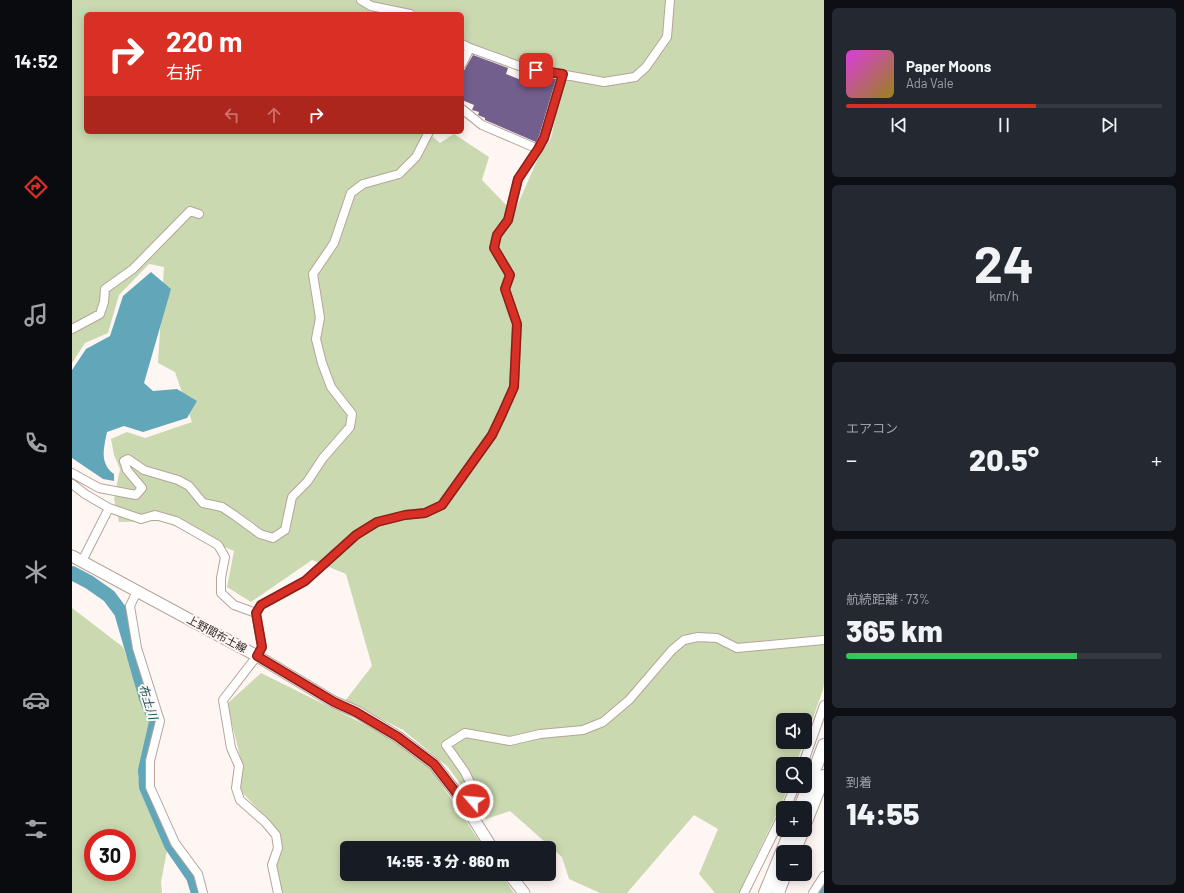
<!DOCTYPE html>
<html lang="ja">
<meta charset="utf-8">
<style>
body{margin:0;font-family:Barlow,"Noto Sans JP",sans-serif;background:#242831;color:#f1f3f6;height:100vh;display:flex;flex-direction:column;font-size:15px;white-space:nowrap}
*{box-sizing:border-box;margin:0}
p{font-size:13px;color:#9ea1a6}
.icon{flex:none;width:22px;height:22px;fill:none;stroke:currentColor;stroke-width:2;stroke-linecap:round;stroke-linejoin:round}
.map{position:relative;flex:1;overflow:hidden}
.panel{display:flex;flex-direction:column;gap:8px;padding:8px;background:#0d0f14;width:360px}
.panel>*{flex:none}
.banner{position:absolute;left:12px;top:12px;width:380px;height:122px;border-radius:6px;box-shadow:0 2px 10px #0003;background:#d93025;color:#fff;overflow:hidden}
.tools{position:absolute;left:704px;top:713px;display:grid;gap:8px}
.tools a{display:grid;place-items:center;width:36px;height:36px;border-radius:6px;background:#171b24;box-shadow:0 2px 10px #0003;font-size:20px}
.speed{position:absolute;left:12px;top:829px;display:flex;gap:8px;font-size:20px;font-weight:700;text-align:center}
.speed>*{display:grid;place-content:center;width:52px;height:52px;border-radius:50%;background:#171b24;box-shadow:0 2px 10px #0003;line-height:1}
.speed .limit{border:6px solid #d22;background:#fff;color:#111}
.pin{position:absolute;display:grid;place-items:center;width:34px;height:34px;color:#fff;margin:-17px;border-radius:8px;box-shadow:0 2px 6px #0006}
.me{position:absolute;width:44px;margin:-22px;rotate:297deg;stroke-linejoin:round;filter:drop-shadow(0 0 3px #0008)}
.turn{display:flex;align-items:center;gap:14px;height:84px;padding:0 16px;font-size:18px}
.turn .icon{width:52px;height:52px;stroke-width:2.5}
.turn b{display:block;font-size:28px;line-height:34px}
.lanes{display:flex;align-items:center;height:38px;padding:0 16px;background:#0003;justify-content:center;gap:20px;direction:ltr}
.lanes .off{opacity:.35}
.big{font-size:30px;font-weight:800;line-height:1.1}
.panel .widget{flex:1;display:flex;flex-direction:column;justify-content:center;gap:6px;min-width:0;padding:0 14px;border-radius:6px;background:#242831}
.panel .dial{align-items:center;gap:0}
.dial b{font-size:52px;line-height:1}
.song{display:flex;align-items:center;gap:12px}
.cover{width:48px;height:48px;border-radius:6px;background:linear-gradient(135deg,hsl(300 70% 55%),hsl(50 70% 35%))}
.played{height:4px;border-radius:2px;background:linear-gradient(90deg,#d93025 60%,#363941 60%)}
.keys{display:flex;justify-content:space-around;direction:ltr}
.heat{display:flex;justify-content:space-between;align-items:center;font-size:22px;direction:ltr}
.charge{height:6px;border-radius:3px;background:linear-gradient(90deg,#34c759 73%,#363941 0)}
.trip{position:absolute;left:268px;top:841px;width:216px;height:40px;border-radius:6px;background:#171b24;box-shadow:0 2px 10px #0003;font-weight:800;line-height:40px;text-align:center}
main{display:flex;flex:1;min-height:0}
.tab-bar{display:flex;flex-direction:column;width:72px;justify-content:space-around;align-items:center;background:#090b0e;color:#9ea1a6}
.tab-bar .icon{width:28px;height:28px}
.tab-bar .current{color:#d93025}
.tab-bar b{font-size:18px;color:#f1f3f6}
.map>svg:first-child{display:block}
</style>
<main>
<nav class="tab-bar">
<b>14:52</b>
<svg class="icon current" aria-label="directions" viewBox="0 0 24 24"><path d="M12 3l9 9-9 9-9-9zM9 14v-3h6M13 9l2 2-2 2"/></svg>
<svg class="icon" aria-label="music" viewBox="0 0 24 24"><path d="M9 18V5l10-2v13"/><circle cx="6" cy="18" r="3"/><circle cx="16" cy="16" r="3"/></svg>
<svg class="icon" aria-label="phone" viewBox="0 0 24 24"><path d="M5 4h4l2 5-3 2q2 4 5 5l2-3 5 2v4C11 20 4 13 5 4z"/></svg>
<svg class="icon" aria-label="climate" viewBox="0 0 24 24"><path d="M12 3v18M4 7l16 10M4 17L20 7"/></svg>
<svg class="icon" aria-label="car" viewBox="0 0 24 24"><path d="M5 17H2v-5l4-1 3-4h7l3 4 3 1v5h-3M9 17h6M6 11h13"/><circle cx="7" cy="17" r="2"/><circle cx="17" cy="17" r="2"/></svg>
<svg class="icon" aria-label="filters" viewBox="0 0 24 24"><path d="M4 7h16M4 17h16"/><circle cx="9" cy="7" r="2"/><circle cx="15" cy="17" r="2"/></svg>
</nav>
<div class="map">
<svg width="752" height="893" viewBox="0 0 752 893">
<rect width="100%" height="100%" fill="#fef6f2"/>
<path fill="#cad9b0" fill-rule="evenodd" d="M0,0H752V683L751,690L733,740V720H711V742H732L724,764H711V786H716L712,798L667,893H643L627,874L646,829L622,815L555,893H528L497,879L490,857L438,811L414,819L376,767L331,730L273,701L300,666L274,574L240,560L179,602L155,587L162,551L90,521L47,522L42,499L48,469L42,455L39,439L55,432L73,438L120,422L103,372L86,363L92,267L77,264L47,295L36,333L13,343L0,363ZM14,14H390V58L397,44L450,64L493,70L479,138L467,156L442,213L410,180L417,157L382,134L368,143L355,132H14Z
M0,608L51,647L78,720L66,778L74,802L96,845L89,882L90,893H0ZM21,838H55V872H21Z
M189,673L324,740L359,769L412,848H275V874H429L442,893H210L204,867L210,851L207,832L168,790L170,764L155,704Z"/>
<path fill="#61a7b9" d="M79,272L99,289L72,383L81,391L105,389L125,401L115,418L71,432L52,426L35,432C32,448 27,463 42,474V481L31,479L0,458V370L14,349L38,336L51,296Z"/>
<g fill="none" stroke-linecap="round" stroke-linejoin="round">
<path stroke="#61a7b9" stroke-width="8" d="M749,893L752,889"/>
<path stroke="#61a7b9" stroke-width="14" d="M0,573L17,582L37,596L49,612L74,698L84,722L73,770L74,787L99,845L121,877L126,893"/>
</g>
<path fill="#725f8e" d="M401,55L436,68L434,74L449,80L450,74L475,81L476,77L484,79L467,136L464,142L413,120V118L406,115L407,112L400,110L402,105L390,100V74Z"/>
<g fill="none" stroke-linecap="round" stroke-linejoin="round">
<g stroke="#b7a49a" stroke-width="10">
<path id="minor" d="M289,0L299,6L338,14
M390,44L398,48L450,67L532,82L563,77L574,67L595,37L598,0
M390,64L398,48
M390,109L410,125L466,149
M0,329L28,314L32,302L33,289L61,269L118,211L127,214
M0,473L27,488L64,495L70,488L55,470L52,461L56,459L72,470L106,480L117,486L131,503L150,507L162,515L188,534L201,538L213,530L220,497L235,482L251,458L278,427L280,414L259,387L250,363L244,339L248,318L241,274L262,243L279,193L291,184L327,174L344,157L357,132
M0,484L13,494L37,508L69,519L83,515L104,521L146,545L153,557L149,578V593L162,605L184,613
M10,561L37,508
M65,591L58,606L65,648L88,721L78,761V787L103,843L126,874L131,893
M731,764L752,705
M389,799L401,801L402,791L393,772L374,745L393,733L438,741L468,734L511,730L531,722L557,700L600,650L612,640L626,637L645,638L665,648L752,640
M714,808L723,786
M206,893L200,865L206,848L204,835L193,822L168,800L164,788L167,766L159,748L151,700L185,656L190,647L184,613L189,605L233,581L284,535L305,522L333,515L353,513L370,505L420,435L430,414L442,387L445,324L433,289L438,275L422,248L425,235L436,221L446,179L466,149L472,138L491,74
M672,893L711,814
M741,893L752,876"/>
</g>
<g stroke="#b7a49a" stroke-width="13">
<path id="major" d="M0,556L185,656L262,702L285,712L326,737L362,764L389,799L420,848
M437,874L452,893"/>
</g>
<g stroke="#b7a49a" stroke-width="14">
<path id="highway" d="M728,808L752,745
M733,824L752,776
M722,852L731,830
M693,893L719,830
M706,893L713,874"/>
</g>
<use href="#minor" stroke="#fff" stroke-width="8"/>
<use href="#major" stroke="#fff" stroke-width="11"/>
<use href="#highway" stroke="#fff" stroke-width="12"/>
</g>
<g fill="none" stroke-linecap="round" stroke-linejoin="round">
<g stroke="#8d1f18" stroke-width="10">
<path id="route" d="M401,801L389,799L362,764L326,737L284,712L262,702L185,656L190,647L184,613L189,605L233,581L284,535L305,522L333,515L353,513L370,505L420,435L430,414L442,387L445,324L433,289L438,275L422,248L425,235L436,220L446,179L466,149L472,138L491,74L464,70"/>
</g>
<use href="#route" stroke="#d93025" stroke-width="7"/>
</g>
<g text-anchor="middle" stroke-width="4" stroke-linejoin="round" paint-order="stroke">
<g font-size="11" fill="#2b2420" stroke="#fef6f2">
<text transform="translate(145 634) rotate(28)" y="4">上野間布土線</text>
</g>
<g font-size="12" font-style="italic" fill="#15515e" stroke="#fef6f2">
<text transform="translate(76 702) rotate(72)" y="4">布土川</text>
</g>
</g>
</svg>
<div class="tools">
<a><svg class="icon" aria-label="sound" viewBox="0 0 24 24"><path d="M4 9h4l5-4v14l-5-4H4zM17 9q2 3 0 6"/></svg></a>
<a><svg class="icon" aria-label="search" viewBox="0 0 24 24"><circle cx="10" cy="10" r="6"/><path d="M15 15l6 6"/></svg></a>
<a>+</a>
<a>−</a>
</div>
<div class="speed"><div class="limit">30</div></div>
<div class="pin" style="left:464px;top:70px;background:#d93025"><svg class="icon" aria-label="arrive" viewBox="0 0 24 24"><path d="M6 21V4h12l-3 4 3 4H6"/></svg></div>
<svg class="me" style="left:401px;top:801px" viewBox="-20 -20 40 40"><circle r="17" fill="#d93025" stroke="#fff" stroke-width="3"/><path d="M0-11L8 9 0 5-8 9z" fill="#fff"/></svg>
<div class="trip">14:55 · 3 分 · 860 m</div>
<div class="banner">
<div class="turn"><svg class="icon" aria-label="right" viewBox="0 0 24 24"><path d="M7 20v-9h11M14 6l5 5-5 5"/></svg><div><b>220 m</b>右折</div></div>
<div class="lanes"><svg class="icon off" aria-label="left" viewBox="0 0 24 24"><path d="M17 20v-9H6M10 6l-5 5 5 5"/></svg><svg class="icon off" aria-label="ahead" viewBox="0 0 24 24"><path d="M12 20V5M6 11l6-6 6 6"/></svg><svg class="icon" aria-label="right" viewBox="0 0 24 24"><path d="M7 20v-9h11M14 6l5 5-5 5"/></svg></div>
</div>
</div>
<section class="panel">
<div class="widget">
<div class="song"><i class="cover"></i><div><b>Paper Moons</b><p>Ada Vale</p></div></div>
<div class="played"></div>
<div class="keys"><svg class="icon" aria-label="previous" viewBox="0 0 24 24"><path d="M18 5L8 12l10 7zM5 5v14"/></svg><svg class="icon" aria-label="pause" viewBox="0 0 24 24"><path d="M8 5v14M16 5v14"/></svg><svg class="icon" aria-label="next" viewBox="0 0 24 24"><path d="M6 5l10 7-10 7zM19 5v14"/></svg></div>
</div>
<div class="widget dial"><b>24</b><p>km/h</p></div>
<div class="widget"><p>エアコン</p>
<div class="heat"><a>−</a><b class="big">20.5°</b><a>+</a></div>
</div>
<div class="widget"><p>航続距離 · 73%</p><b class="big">365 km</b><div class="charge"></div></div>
<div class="widget"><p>到着</p><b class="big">14:55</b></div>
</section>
</main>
